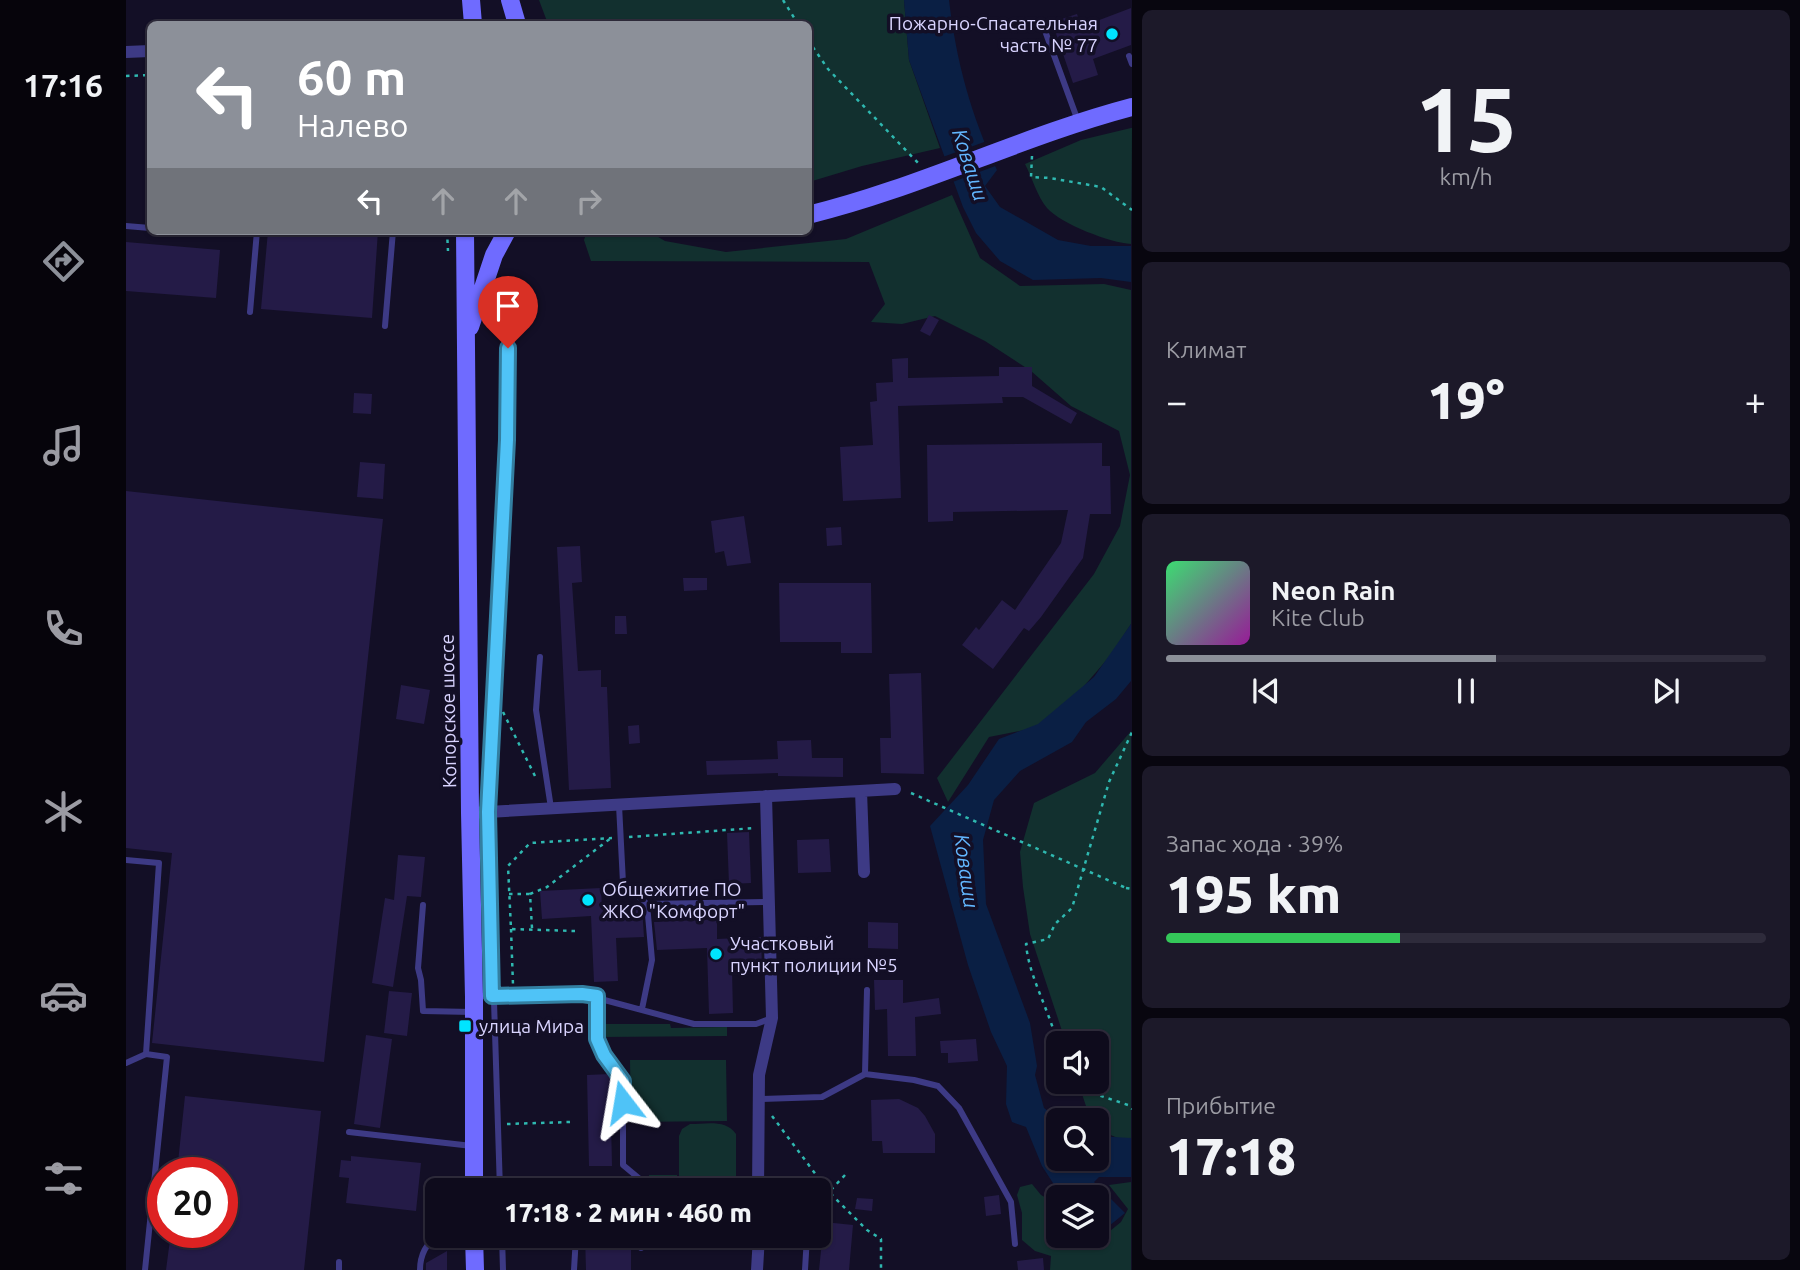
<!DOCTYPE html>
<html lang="ru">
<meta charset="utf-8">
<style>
body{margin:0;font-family:Ubuntu,sans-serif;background:#1c1929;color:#f1f3f6;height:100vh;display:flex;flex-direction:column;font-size:26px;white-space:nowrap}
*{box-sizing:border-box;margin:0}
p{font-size:23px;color:#9b9ba3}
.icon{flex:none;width:38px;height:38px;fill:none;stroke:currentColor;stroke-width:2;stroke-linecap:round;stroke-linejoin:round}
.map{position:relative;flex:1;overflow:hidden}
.side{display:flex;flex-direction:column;gap:10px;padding:10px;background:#08060f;width:668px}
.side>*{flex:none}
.top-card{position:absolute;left:21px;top:21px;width:665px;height:214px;border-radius:10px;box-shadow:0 2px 5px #0004,0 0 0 2px #2e2b3b;background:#8c9099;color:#fff;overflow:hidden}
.controls{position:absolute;left:920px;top:1031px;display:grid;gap:14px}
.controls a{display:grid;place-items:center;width:63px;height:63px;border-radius:10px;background:#0e0b1c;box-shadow:0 2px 5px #0004,0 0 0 2px #2e2b3b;font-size:35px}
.speed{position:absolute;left:21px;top:1157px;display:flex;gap:14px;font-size:35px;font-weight:700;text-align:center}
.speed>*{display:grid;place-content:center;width:91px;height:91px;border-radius:50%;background:#0e0b1c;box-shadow:0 2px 5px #0004,0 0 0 2px #2e2b3b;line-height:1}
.speed .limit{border:10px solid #d22;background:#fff;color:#111}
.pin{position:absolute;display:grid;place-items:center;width:60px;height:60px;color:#fff;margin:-72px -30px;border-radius:50% 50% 50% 0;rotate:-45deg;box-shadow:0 0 7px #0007}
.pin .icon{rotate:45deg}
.me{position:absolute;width:77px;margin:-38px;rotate:346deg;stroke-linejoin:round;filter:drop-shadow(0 0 5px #0008)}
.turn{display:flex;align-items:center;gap:24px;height:147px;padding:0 35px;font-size:32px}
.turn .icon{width:91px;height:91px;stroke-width:2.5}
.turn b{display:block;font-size:49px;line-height:60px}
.lanes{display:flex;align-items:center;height:66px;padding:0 35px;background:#0003;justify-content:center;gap:35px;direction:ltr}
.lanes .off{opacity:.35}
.big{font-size:52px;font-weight:800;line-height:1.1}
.side .tile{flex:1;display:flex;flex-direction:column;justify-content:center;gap:10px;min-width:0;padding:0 24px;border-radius:10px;background:#1c1929}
.side .dial{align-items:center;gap:0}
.dial b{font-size:91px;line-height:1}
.song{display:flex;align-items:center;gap:21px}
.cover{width:84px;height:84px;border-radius:10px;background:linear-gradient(135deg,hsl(140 70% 55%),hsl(300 70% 35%))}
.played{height:7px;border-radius:4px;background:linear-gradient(90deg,#8c9099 55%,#2e2b3b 55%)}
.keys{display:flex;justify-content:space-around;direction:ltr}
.heat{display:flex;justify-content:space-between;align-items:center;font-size:38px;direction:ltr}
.charge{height:10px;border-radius:5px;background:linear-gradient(90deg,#34c759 39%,#2e2b3b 0)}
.trip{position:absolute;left:299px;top:1178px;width:406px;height:70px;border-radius:10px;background:#0e0b1c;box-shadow:0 2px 5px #0004,0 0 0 2px #2e2b3b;font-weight:800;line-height:70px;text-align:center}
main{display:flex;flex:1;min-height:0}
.dock{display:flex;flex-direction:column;width:126px;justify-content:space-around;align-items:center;background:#06040b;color:#9b9ba3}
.dock .icon{width:49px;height:49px}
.dock .selected{color:#8c9099}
.dock b{font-size:32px;color:#f1f3f6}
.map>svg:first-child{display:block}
</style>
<main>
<nav class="dock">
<b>17:16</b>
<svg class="icon selected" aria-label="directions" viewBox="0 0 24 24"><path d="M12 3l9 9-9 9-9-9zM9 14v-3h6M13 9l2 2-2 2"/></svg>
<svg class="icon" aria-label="music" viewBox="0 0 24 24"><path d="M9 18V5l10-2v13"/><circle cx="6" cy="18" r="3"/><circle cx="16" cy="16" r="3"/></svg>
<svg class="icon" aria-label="phone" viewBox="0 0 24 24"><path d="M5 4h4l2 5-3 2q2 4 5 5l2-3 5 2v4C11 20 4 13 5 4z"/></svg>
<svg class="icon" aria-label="climate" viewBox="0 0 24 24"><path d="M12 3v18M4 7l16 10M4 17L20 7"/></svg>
<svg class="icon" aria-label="car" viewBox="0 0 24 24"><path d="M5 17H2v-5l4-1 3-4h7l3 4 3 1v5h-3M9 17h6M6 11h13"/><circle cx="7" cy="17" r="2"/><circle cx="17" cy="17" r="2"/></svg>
<svg class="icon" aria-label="filters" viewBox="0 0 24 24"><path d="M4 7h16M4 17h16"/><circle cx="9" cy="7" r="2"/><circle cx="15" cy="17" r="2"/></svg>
</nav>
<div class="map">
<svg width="1006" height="1270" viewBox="0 0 1006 1270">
<rect width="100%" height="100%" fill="#130f26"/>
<path fill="#12302f" d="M413,0H778L783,60L814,148L736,166L683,182L682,24H422Z
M1005,128H1006L1005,244C985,243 935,224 921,208C911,196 906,177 899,164L955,140Z
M826,195L854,258L894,286L978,284L1005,290V624L984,656L952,693L914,727L863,737L822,802L811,778L968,574L994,526L1004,475L993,431L945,406L905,371L859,341L809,316L776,324L745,322L759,304L743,262L465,261L458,240L461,231H522L539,241L600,252L720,239Z
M1005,731V1140L994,1139L973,1130L971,1120H968L960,1106L952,1082H971V1043H940L904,934L897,887L894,852L908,803L969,773Z
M475,1024H544L545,1028L601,1027V1036L475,1037Z
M504,1060H600L601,1121L505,1122Z
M564,1124C580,1124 600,1119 610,1134V1190H553V1136L556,1129Z
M523,1175H551V1190H523Z
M1005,1182V1270H924L925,1256L909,1251L896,1240V1213L891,1195L894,1187L906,1184L915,1195L933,1205V1236H971V1227L984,1231L995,1222L1002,1209L983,1185Z"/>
<path fill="#0a1f44" d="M778,0H823C830,60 845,116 871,170L859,186L874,207L932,240L965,246H1005V282L975,278L907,280L874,261L850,233L837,207L783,60Z
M1005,624V681L990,699L960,722L946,742L894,771L868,800L857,840L860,904L904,1023L911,1066L909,1075L918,1108L934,1120L933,1158H971V1136L1005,1138V1177H973L968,1182L999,1213L983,1226L971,1220V1197H936L916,1166L900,1127L886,1122L880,1104L881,1066L865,1032L842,965L804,826L842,785L873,739L912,724L968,677Z"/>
<path fill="#130f26" d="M861,141L872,165L824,183L814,158Z"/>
<path fill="#241b47" d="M1005,8V45L967,59L972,75L947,83L926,22L951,14L955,27Z
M142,231H252L246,318L135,309Z
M0,242L94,250L90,298L0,291Z
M803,315L813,320L804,336L794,331Z
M782,358V378L873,376V367H906V386L951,413L945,424L897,397H876L877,403L772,406L775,498L717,501L714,447L747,445L744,402L751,401L750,383L767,382L766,359Z
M228,393L246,394L245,414L227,413Z
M976,443V466H984L985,514H964L957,558L915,617L903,631L898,628L867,669L836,645L850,627L853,630L876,600L889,610L935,543L942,510L827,512V521L802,522L801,445Z
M234,462L259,464L257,499L231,497Z
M0,491L257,519L198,1062L26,1043L46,853L0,848Z
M618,516L625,563L601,566L598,551L589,553L585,521Z
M715,527L716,545L701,546L700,528Z
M454,546L456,582L446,583L452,671L475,670V687H481L485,788L443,790L431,547Z
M557,578H581V590L558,591Z
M653,583H745L746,653H715V642H654Z
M489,616H500L501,634H489Z
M795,673L798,774L755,773L754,738H765L763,674Z
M275,685L304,690L298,724L270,719Z
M513,725L514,743L503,744L502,726Z
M685,740L686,758H717V777L652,776V773L581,775L580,761L652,759L651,741Z
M623,832L625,883L603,884L601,833Z
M703,839L705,872L672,873L671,840Z
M272,855L299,857L295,897L281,896L267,987L246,983L259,898L268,900Z
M475,888L476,909L516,907L518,937L490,938L492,981L468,982L465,916L416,919L414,891Z
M591,919V939L635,937L636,968L606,970L607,1013L583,1014L581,948L531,950L528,922Z
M742,922L772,923V949L742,948Z
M748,980H777V1003L813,998L815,1014L789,1017L790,1056H762L761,1009L749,1010Z
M263,991L286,993L281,1036L258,1033Z
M240,1035L266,1039L254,1128L228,1124Z
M850,1039L852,1061L822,1063V1053H815L814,1041Z
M484,1074L486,1166H463L461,1075Z
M59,1096L195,1111L178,1270H40L45,1232H96V1172H51Z
M773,1099L792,1108L799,1116L809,1134V1153H757L756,1141H746L745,1100Z
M225,1156L295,1163L290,1211L220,1203L223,1178L213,1177L215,1160L225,1161Z
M873,1195L875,1214L860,1216L858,1197Z
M731,1198L747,1199L746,1211L729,1209Z
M698,1222L727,1225L723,1270H693Z
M459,1236H505V1270H460Z
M321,1251V1270H300V1263Z
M917,1258L918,1270H892L891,1261Z"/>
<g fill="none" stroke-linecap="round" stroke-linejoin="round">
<path stroke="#2fb8b0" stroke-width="2.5" stroke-dasharray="3.5 5" stroke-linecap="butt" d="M657,0L672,24
M682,40L702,69L794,165
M0,76L24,75
M906,156L905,177L924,178L975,187L1006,210
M321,231L322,251
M377,712L410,778
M503,837L629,828
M1000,888L1006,889
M383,894H404
M406,928L404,894L421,887L485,838
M385,929L387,985
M449,931L385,929L382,866L404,843L486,838
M933,1051C926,1014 903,979 900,944L922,939L929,924L946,908L983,782L1006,732
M954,1082L963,1092L1002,1105L1006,1109
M646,1116L703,1192L693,1209
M381,1124L444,1122
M719,1175L703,1192L741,1230L755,1239V1270"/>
<path stroke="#3d3a85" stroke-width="6" d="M918,28L952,121
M1003,56L1006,64
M0,226L24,228
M61,231L100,234
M124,312L131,231
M259,326L267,231
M414,657L410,710L425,808
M493,805L497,883L521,904L642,902
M0,860L33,863L20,1054
M297,905L292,968L295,980L297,1011L346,1012
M352,996L456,994L568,1024H630L646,1018
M471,996V1039L479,1055L497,1081V1165L515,1180V1190
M516,1009L526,960L521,904
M0,1063L20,1054L41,1057L19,1270
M739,1074L741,990
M634,1099L696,1097L739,1074L788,1080L812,1086L833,1108L885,1202L889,1244
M223,1132L346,1146
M374,1190L362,812L381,440V285
M376,1236L377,1270
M515,1236V1248
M213,1270V1262
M294,1270C294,1256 300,1241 314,1236
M448,1270L450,1236
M679,1270L681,1236"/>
<path stroke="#3d3a85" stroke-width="12" d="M0,52L24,51
M735,791L738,872
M344,813L769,789
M632,1190L633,1075L646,1018L640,796
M631,1270L633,1236"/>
<path stroke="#6f6bff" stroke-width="18" d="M345,0L347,24
M384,0L391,24
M682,215C793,188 896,136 1006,107
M339,231L344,813L348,997V1190
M344,327L368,255L381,231
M348,1236L349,1270"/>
<path stroke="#2fb8b0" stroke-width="2.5" stroke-dasharray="3.5 5" stroke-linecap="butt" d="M785,793L1000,888"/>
</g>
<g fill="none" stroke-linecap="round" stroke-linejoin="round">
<g stroke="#337fa1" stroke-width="18">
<path id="route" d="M382,348L381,440L362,812L366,996L456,994L471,996V1039L478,1055L497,1081V1102"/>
</g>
<use href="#route" stroke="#4fc3f7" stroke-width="12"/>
</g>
<g fill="#00e5ff" stroke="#130f26" stroke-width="2.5">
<circle cx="986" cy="34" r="7"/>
<circle cx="462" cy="900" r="7"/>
<circle cx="590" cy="954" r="7"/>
<rect x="332" y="1019" width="14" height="14" rx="3.5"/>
</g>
<g text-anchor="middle" stroke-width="7" stroke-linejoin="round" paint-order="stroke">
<g font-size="19" fill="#d9d4ff" stroke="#130f26" text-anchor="start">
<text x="972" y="30" text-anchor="end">Пожарно-Спасательная<tspan x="972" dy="22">часть № 77</tspan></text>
<text x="476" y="896">Общежитие ПО<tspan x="476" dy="22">ЖКО "Комфорт"</tspan></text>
<text x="604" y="950">Участковый<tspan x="604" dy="22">пункт полиции №5</tspan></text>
<text x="353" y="1033">улица Мира</text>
</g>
<g font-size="19" fill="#d9d4ff" stroke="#130f26">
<text transform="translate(322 711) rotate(-91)" y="7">Копорское шоссе</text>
</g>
<g font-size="21" font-style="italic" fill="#62b6ff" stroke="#130f26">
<text transform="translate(844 165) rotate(72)" y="7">Коваши</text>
<text transform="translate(840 871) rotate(82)" y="7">Коваши</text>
</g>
</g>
</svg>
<div class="controls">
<a><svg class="icon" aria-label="sound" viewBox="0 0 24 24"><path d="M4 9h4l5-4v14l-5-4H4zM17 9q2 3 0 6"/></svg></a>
<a><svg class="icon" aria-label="search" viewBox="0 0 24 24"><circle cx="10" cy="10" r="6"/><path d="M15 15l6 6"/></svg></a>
<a><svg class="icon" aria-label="layers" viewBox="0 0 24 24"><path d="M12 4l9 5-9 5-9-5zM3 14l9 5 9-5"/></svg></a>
</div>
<div class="speed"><div class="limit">20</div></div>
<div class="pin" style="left:382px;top:348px;background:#d93025"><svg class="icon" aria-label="arrive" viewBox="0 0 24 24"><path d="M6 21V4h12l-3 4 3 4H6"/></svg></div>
<svg class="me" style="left:497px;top:1102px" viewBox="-20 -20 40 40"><path d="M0-17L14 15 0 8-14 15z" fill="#4fc3f7" stroke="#fff" stroke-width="4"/></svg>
<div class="trip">17:18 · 2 мин · 460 m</div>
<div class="top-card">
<div class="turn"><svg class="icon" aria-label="left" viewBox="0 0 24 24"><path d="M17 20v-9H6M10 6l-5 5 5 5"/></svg><div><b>60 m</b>Налево</div></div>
<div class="lanes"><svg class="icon" aria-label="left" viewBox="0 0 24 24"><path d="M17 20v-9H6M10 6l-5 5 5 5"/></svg><svg class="icon off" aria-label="ahead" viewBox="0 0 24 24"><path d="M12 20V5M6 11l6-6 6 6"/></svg><svg class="icon off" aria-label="ahead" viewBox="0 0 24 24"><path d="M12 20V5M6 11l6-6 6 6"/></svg><svg class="icon off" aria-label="right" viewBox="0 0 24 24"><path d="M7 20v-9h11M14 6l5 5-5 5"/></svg></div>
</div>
</div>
<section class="side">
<div class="tile dial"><b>15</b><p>km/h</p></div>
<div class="tile"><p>Климат</p>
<div class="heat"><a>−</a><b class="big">19°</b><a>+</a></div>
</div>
<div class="tile">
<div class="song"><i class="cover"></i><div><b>Neon Rain</b><p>Kite Club</p></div></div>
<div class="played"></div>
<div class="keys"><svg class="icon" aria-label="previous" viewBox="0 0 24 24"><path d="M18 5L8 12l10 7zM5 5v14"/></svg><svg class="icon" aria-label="pause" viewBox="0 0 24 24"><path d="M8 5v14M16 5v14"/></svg><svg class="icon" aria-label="next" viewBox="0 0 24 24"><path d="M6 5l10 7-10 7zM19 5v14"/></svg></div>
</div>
<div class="tile"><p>Запас хода · 39%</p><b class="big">195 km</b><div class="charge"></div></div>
<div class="tile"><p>Прибытие</p><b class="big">17:18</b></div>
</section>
</main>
